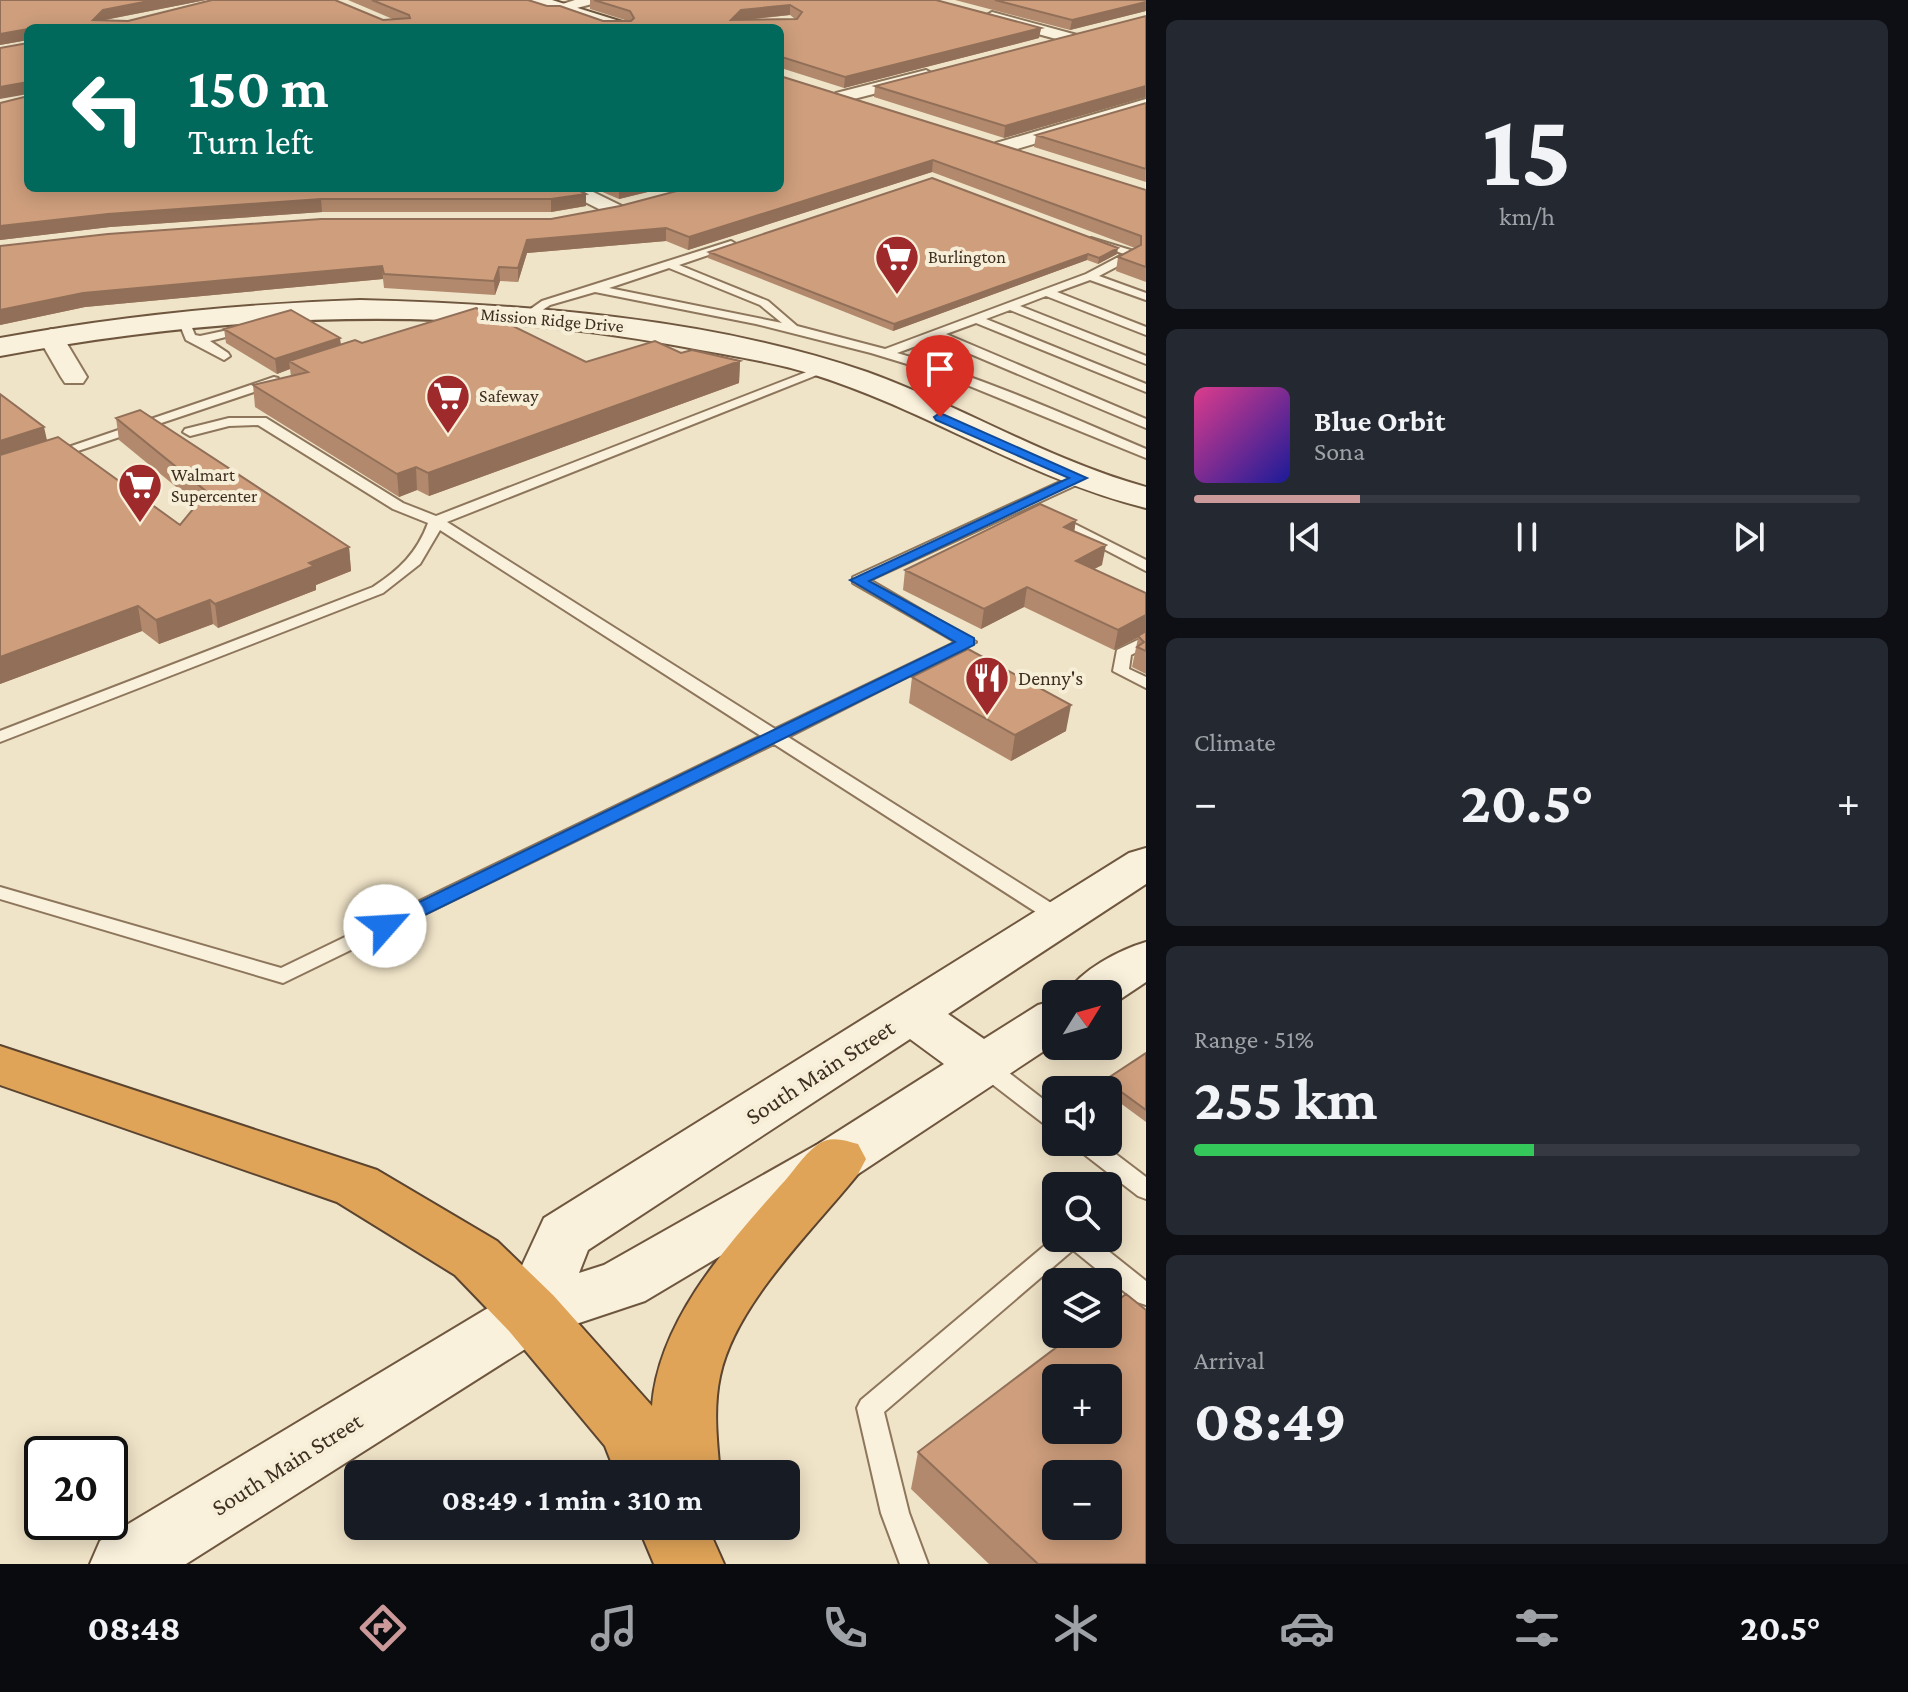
<!DOCTYPE html>
<meta charset="utf-8">
<style>
body{margin:0;font-family:"Crimson Pro",serif;background:#242831;color:#f1f3f6;height:100vh;display:flex;flex-direction:column;font-size:30px;white-space:nowrap}
*{box-sizing:border-box;margin:0}
p{font-size:26px;color:#9ea1a6}
.icon{flex:none;width:44px;height:44px;fill:none;stroke:currentColor;stroke-width:2;stroke-linecap:round;stroke-linejoin:round}
.map{position:relative;flex:1;overflow:hidden}
.panel{display:flex;flex-direction:column;gap:20px;padding:20px;background:#0d0f14;width:762px}
.panel>*{flex:none}
.hud{position:absolute;left:24px;top:24px;width:760px;height:168px;border-radius:12px;box-shadow:0 4px 20px #0003;background:#00695c;color:#fff;overflow:hidden}
.needle{width:52px;rotate:53deg}
.fabs{position:absolute;left:1042px;top:980px;display:grid;gap:16px}
.fabs a{display:grid;place-items:center;width:80px;height:80px;border-radius:12px;background:#171b24;box-shadow:0 4px 20px #0003;font-size:40px}
.speed{position:absolute;left:24px;top:1436px;display:flex;gap:16px;font-size:40px;font-weight:700;text-align:center}
.speed>*{display:grid;place-content:center;width:104px;height:104px;border-radius:50%;background:#171b24;box-shadow:0 4px 20px #0003;line-height:1}
.speed .limit{border:4px solid #111;border-radius:12px;background:#fff;color:#111}
.pin{position:absolute;display:grid;place-items:center;width:68px;height:68px;color:#fff;margin:-82px -34px;border-radius:50% 50% 50% 0;rotate:-45deg;box-shadow:0 0 8px #0007}
.pin .icon{rotate:45deg}
.me{position:absolute;width:88px;margin:-44px;rotate:64deg;stroke-linejoin:round;filter:drop-shadow(0 0 6px #0008)}
.turn{display:flex;align-items:center;gap:28px;height:168px;padding:0 32px;font-size:36px}
.turn .icon{width:104px;height:104px;stroke-width:2.5}
.turn b{display:block;font-size:56px;line-height:68px}
.big{font-size:60px;font-weight:700;line-height:1.1}
.panel .widget{flex:1;display:flex;flex-direction:column;justify-content:center;gap:12px;min-width:0;padding:0 28px;border-radius:12px;background:#242831}
.panel .dial{align-items:center;gap:0}
.dial b{font-size:104px;line-height:1}
.song{display:flex;align-items:center;gap:24px}
.cover{width:96px;height:96px;border-radius:12px;background:linear-gradient(135deg,hsl(330 70% 55%),hsl(240 70% 35%))}
.played{height:8px;border-radius:4px;background:linear-gradient(90deg,#cc999b 25%,#363941 25%)}
.keys{display:flex;justify-content:space-around;direction:ltr}
.heat{display:flex;justify-content:space-between;align-items:center;font-size:44px;direction:ltr}
.charge{height:12px;border-radius:6px;background:linear-gradient(90deg,#34c759 51%,#363941 0)}
.trip{position:absolute;left:344px;top:1460px;width:456px;height:80px;border-radius:12px;background:#171b24;box-shadow:0 4px 20px #0003;font-weight:700;line-height:80px;text-align:center}
.tab-bar{display:flex;height:128px;justify-content:space-around;align-items:center;background:#090b0e;color:#9ea1a6}
.tab-bar .icon{width:56px;height:56px}
.tab-bar .on{color:#cc999b}
.tab-bar b{font-size:36px;color:#f1f3f6}
main{display:flex;flex:1;min-height:0}
.map>svg:first-child{display:block}
</style>
<main>
<div class="map">
<svg width="1146" height="1564" viewBox="0 0 1146 1564">
<rect width="100%" height="100%" fill="#f0e4c8"/>
<g fill="none" stroke-linecap="round" stroke-linejoin="round">
<g stroke="#8d765c" stroke-width="4">
<path id="lane" d="M1091,238L1137,252V256L1099,276L1146,293V300L1090,280L1057,292L1146,327V335L1046,296L1020,306L1146,356V364L1010,310L986,319L1146,384V392L976,323L946,334L1146,419V428L935,339L897,353C983,378 1064,414 1146,449V458L940,374L871,353L756,324L595,292L550,305L532,317L522,315L542,301L731,241L736,244L735,246L679,265L768,301L797,326L885,349L1086,274L1124,254L1091,242ZM669,268L760,305L782,323L609,288Z
M180,318H188L195,335L200,336L247,326L253,330L210,341L228,353L230,356L224,360L186,340L178,320Z
M822,366L832,369L447,522L775,729L956,642L853,583V577L1075,475H1085V481L870,580L976,642L788,737L1067,913L1070,918L1067,923H1053L774,744L283,983L0,899V887L281,968L761,736L440,530L420,564L383,593L0,742V731L373,587C399,570 417,553 428,523L393,509L258,425L229,426L190,436L183,432L185,429L229,418H266L403,503L436,516Z
M274,377L278,378V384L57,458H47L45,455Z
M1055,514L1146,560V571L1050,521L1048,518Z
M1146,636V647L1131,655L1129,669L1146,677V688L1113,671L1117,650Z
M983,1057L991,1059L1056,1109V1129L1048,1127L975,1071L972,1065L975,1059Z
M1073,1142H1100L1146,1177V1199L1138,1196L1076,1148Z
M1056,1236L1092,1238L1146,1281V1305L1137,1302L1073,1250L884,1412L909,1513L928,1564H900L881,1513L857,1408L861,1400Z"/>
</g>
<g stroke="#8d765c" stroke-width="4">
<path id="street" d="M575,0H607L558,13L550,8Z
M992,12L1077,35L1079,38L1071,43L986,20L984,17Z
M926,70L935,75L932,79L842,102L833,97L836,93Z
M1146,99V111L1003,153L993,147L996,143Z
M557,188H585L630,210L627,215H611Z
M51,329L60,332L87,377L83,383H65L61,377L38,337Z"/>
</g>
<g stroke="#6f573f" stroke-width="4">
<path id="secondary" d="M525,0H552L629,24L631,28H603Z
M360,300C523,304 712,318 867,372C962,406 1048,460 1146,487V508C1029,479 929,411 815,375C772,361 725,355 679,346C452,304 226,313 0,356V338C120,316 238,304 360,300Z
M1146,848V884L948,1014L984,1039L1038,1005L1056,1000V1043L858,1174L645,1301L552,1332L186,1564H90L100,1541L508,1296L544,1218L1129,853ZM910,1039L944,1064L818,1144L604,1265L579,1273L588,1250Z
M1146,942V982L1110,1006L1108,994H1066C1081,970 1119,950 1146,942Z"/>
</g>
<g stroke="#5b4430" stroke-width="4">
<path id="highway" d="M0,1046L377,1170L497,1241L553,1295L652,1406C659,1320 726,1247 780,1186C792,1174 803,1155 817,1145C830,1135 844,1140 858,1144L866,1159L858,1174C813,1230 735,1304 720,1376C713,1408 717,1442 720,1474H616L605,1446L509,1331L455,1275L337,1202L0,1085Z
M638,1526H707L724,1564H654Z"/>
</g>
<use href="#lane" fill="#faf1dc" fill-rule="evenodd"/>
<use href="#street" fill="#faf1dc" fill-rule="evenodd"/>
<use href="#secondary" fill="#faf1dc" fill-rule="evenodd"/>
<use href="#highway" fill="#e0a458" fill-rule="evenodd"/>
</g>
<path fill="#b2896c" fill-rule="evenodd" d="M0,0H206L105,20H395L348,0H528L603,21H628L590,9V0H936L1041,28L1039,38L844,88L781,68L28,40L0,45ZM790,15L795,19L746,20Z
M955,0H1146V11L1070,30Z
M1146,16V97L1004,138L874,97L875,86Z
M780,76L1146,190V282L1116,271L1118,257L1135,248L932,172L688,250L666,241L527,253L518,282L500,281L495,295L384,288L383,279L85,307L0,325V246L551,219L780,188Z
M0,103L586,194V206L551,212H322L110,227L0,240Z
M1146,103V182L1034,147L1036,135Z
M593,188H664L619,199Z
M709,252L1117,254L1098,264L1087,260L893,331L708,258Z
M224,329L341,344L362,343L586,362L681,353L740,361L739,383L429,496L417,490L399,497L255,407L253,385L291,376L290,369L277,374L226,343Z
M0,394L47,441L180,525L197,504L119,440L116,418L349,547L351,571L316,585V590L218,628L213,624L159,644L142,631L0,684Z
M1076,520L1074,531L1102,565L1094,569L1146,593V674L1132,667L1138,638L1114,650L1024,607L981,629L903,590L905,570Z
M912,677L1066,731L1011,761L909,703Z
M1146,1053V1122L1108,1094V1090H1103L1105,1080Z
M918,1452L1146,1564H989L911,1489Z"/>
<path fill="#916f58" d="M154,0H206L104,20H93L103,10Z
M1146,2V11L1070,30L1072,20Z
M790,5V15L741,20H731L741,10Z
M1041,28L1039,38L844,88L845,77Z
M28,29V40L0,45V34Z
M28,82V94L0,99V87Z
M1146,86V97L1004,138L1005,126Z
M933,160L932,172L688,250L689,237Z
M619,188H664L619,199Z
M586,194V206L551,212V199Z
M321,199L322,212L110,227L0,240V226L108,214Z
M666,228V241L527,253L518,282V268L527,240Z
M1118,248L1117,254L1098,264L1099,258Z
M1088,254L1087,260L893,331L894,324Z
M382,266L383,279L85,307L0,325V310L83,293Z
M499,267L500,281L495,295L494,281Z
M340,338L342,352L289,361L290,369L277,374L275,359Z
M740,361L739,383L429,496L428,473Z
M44,427L49,449L0,465V441Z
M416,467L417,490L399,497L397,474Z
M1076,520L1073,539L1064,527Z
M1106,545L1102,565L1073,580L1076,561Z
M349,547L351,571L316,585V590L218,628L215,604L309,563Z
M1027,587L1024,607L981,629L984,609Z
M210,600L213,624L159,644L156,620Z
M138,606L142,631L0,684V657Z
M1146,615V633L1114,650L1118,630Z
M1071,705L1066,731L1011,761L1015,735Z"/>
<path fill="#cf9f7d" stroke="#916f58" stroke-width="2" fill-rule="evenodd" d="M0,0H154L103,10L93,20L128,21L212,0H335L383,20L410,18L409,15L372,0H528L547,6H560L603,21H631L634,18L630,11L594,0H936L1041,28L845,77L782,57L780,58V28H28V29L0,34ZM790,5L802,12L797,19L731,20L741,10Z
M995,0H1146V2L1072,20Z
M1146,16V86L1005,126L875,86Z
M28,43V82L0,87V48Z
M780,76L1146,190V267L1118,257L1141,245V236L933,160L689,237L666,228L527,240L518,268L499,267L494,281L384,274L382,266L83,293L0,310V246L108,234L321,219H551L620,206L688,188H780Z
M28,96V188H575L586,194L551,199H321L108,214L0,226V103Z
M1146,103V169L1036,135Z
M932,178L1118,248L1099,258L1088,254L894,324L709,252Z
M476,308L586,362L655,341L681,353L692,350L740,361L428,473L416,467L397,474L253,385L308,372L289,361L355,340L362,343Z
M291,310L340,338L275,359L224,329Z
M0,394L44,427L0,441Z
M140,410L349,547L309,563L314,566L215,604L210,600L156,620L138,606L0,657V455L58,437L180,525L207,492L116,418Z
M1040,504L1076,520L1064,527L1106,545L1076,561L1146,593V615L1118,630L1027,587L984,609L905,570Z
M1146,631V651L1137,647L1144,642L1138,636Z
M968,649L1071,705L1015,735L912,677Z
M1146,1053V1110L1105,1080Z
M1126,1294L1146,1310V1564H1038L918,1452L1074,1334H1108V1308ZM1056,1378H1108V1430H1056ZM1056,1474H1108V1526H1056Z"/>
<path fill="#1a73e8" stroke="#114b97" stroke-width="2" d="M940,413L1087,478L869,581L974,638V645L392,931H378L375,926L378,922L955,642L850,580L1069,478L936,420L934,417Z"/>
<defs>
<g id="supermarket-pin" transform="scale(2.3)"><path d="M0 17L-7.5 6A9.5 9.5 0 1 1 7.5 6Z" fill="#9e2a2b" stroke="#f7eed8"/><path d="M-6-5.5h2.5l.6 2H6L4.5 2H-2.5L-4.4-4H-6ZM-1.5 3.2a1.3 1.3 0 1 0 .1 0ZM3 3.2a1.3 1.3 0 1 0 .1 0Z" fill="#fff"/></g>
<g id="restaurant-pin" transform="scale(2.3)"><path d="M0 17L-7.5 6A9.5 9.5 0 1 1 7.5 6Z" fill="#9e2a2b" stroke="#f7eed8"/><path d="M-5-6h1v4h1v-4h1v4h1v-4h1v5L-1.5 .5V6h-2V.5L-5-1ZM5-6V6H3V1.5H1.5Q1.5-4 5-6Z" fill="#fff"/></g>
</defs>
<g fill-rule="evenodd">
<use href="#supermarket-pin" x="897" y="257"/>
<use href="#supermarket-pin" x="448" y="396"/>
<use href="#supermarket-pin" x="140" y="485"/>
<use href="#restaurant-pin" x="987" y="678"/>
</g>
<g text-anchor="middle" stroke-width="8" stroke-linejoin="round" paint-order="stroke">
<g font-size="18" fill="#3d2e20" stroke="#f7eed8" text-anchor="start">
<text x="928" y="263">Burlington</text>
<text x="479" y="402">Safeway</text>
<text x="171" y="481">Walmart<tspan x="171" dy="21">Supercenter</tspan></text>
</g>
<g font-size="18" fill="#3d2e20" stroke="#f7eed8">
<text transform="translate(552 320) rotate(5)" y="6">Mission Ridge Drive</text>
</g>
<g font-size="20" fill="#3d2e20" stroke="#f7eed8" text-anchor="start">
<text x="1018" y="685">Denny's</text>
</g>
<g font-size="24" fill="#3d2e20" stroke="#f7eed8">
<text transform="translate(820 1072) rotate(-33)" y="8">South Main Street</text>
<text transform="translate(287 1464) rotate(-32)" y="8">South Main Street</text>
</g>
</g>
</svg>
<div class="fabs">
<a><svg class="needle" viewBox="-14 -14 28 28"><path d="M0-13l5 13h-10z" fill="#e53935"/><path d="M0 13l5-13h-10z" fill="#9ea1a6"/></svg></a>
<a><svg class="icon" aria-label="sound" viewBox="0 0 24 24"><path d="M4 9h4l5-4v14l-5-4H4zM17 9q2 3 0 6"/></svg></a>
<a><svg class="icon" aria-label="search" viewBox="0 0 24 24"><circle cx="10" cy="10" r="6"/><path d="M15 15l6 6"/></svg></a>
<a><svg class="icon" aria-label="layers" viewBox="0 0 24 24"><path d="M12 4l9 5-9 5-9-5zM3 14l9 5 9-5"/></svg></a>
<a>+</a>
<a>−</a>
</div>
<div class="speed"><div class="limit">20</div></div>
<div class="pin" style="left:940px;top:417px;background:#d93025"><svg class="icon" aria-label="arrive" viewBox="0 0 24 24"><path d="M6 21V4h12l-3 4 3 4H6"/></svg></div>
<svg class="me" style="left:385px;top:926px" viewBox="-20 -20 40 40"><circle r="19" fill="#fff"/><path d="M0-13L10 11 0 6-10 11z" fill="#1a73e8"/></svg>
<div class="trip">08:49 · 1 min · 310 m</div>
<div class="hud">
<div class="turn"><svg class="icon" aria-label="left" viewBox="0 0 24 24"><path d="M17 20v-9H6M10 6l-5 5 5 5"/></svg><div><b>150 m</b>Turn left</div></div>
</div>
</div>
<section class="panel">
<div class="widget dial"><b>15</b><p>km/h</p></div>
<div class="widget">
<div class="song"><i class="cover"></i><div><b>Blue Orbit</b><p>Sona</p></div></div>
<div class="played"></div>
<div class="keys"><svg class="icon" aria-label="previous" viewBox="0 0 24 24"><path d="M18 5L8 12l10 7zM5 5v14"/></svg><svg class="icon" aria-label="pause" viewBox="0 0 24 24"><path d="M8 5v14M16 5v14"/></svg><svg class="icon" aria-label="next" viewBox="0 0 24 24"><path d="M6 5l10 7-10 7zM19 5v14"/></svg></div>
</div>
<div class="widget"><p>Climate</p>
<div class="heat"><a>−</a><b class="big">20.5°</b><a>+</a></div>
</div>
<div class="widget"><p>Range · 51%</p><b class="big">255 km</b><div class="charge"></div></div>
<div class="widget"><p>Arrival</p><b class="big">08:49</b></div>
</section>
</main>
<nav class="tab-bar">
<b>08:48</b>
<svg class="icon on" aria-label="directions" viewBox="0 0 24 24"><path d="M12 3l9 9-9 9-9-9zM9 14v-3h6M13 9l2 2-2 2"/></svg>
<svg class="icon" aria-label="music" viewBox="0 0 24 24"><path d="M9 18V5l10-2v13"/><circle cx="6" cy="18" r="3"/><circle cx="16" cy="16" r="3"/></svg>
<svg class="icon" aria-label="phone" viewBox="0 0 24 24"><path d="M5 4h4l2 5-3 2q2 4 5 5l2-3 5 2v4C11 20 4 13 5 4z"/></svg>
<svg class="icon" aria-label="climate" viewBox="0 0 24 24"><path d="M12 3v18M4 7l16 10M4 17L20 7"/></svg>
<svg class="icon" aria-label="car" viewBox="0 0 24 24"><path d="M5 17H2v-5l4-1 3-4h7l3 4 3 1v5h-3M9 17h6M6 11h13"/><circle cx="7" cy="17" r="2"/><circle cx="17" cy="17" r="2"/></svg>
<svg class="icon" aria-label="filters" viewBox="0 0 24 24"><path d="M4 7h16M4 17h16"/><circle cx="9" cy="7" r="2"/><circle cx="15" cy="17" r="2"/></svg>
<b>20.5°</b>
</nav>
